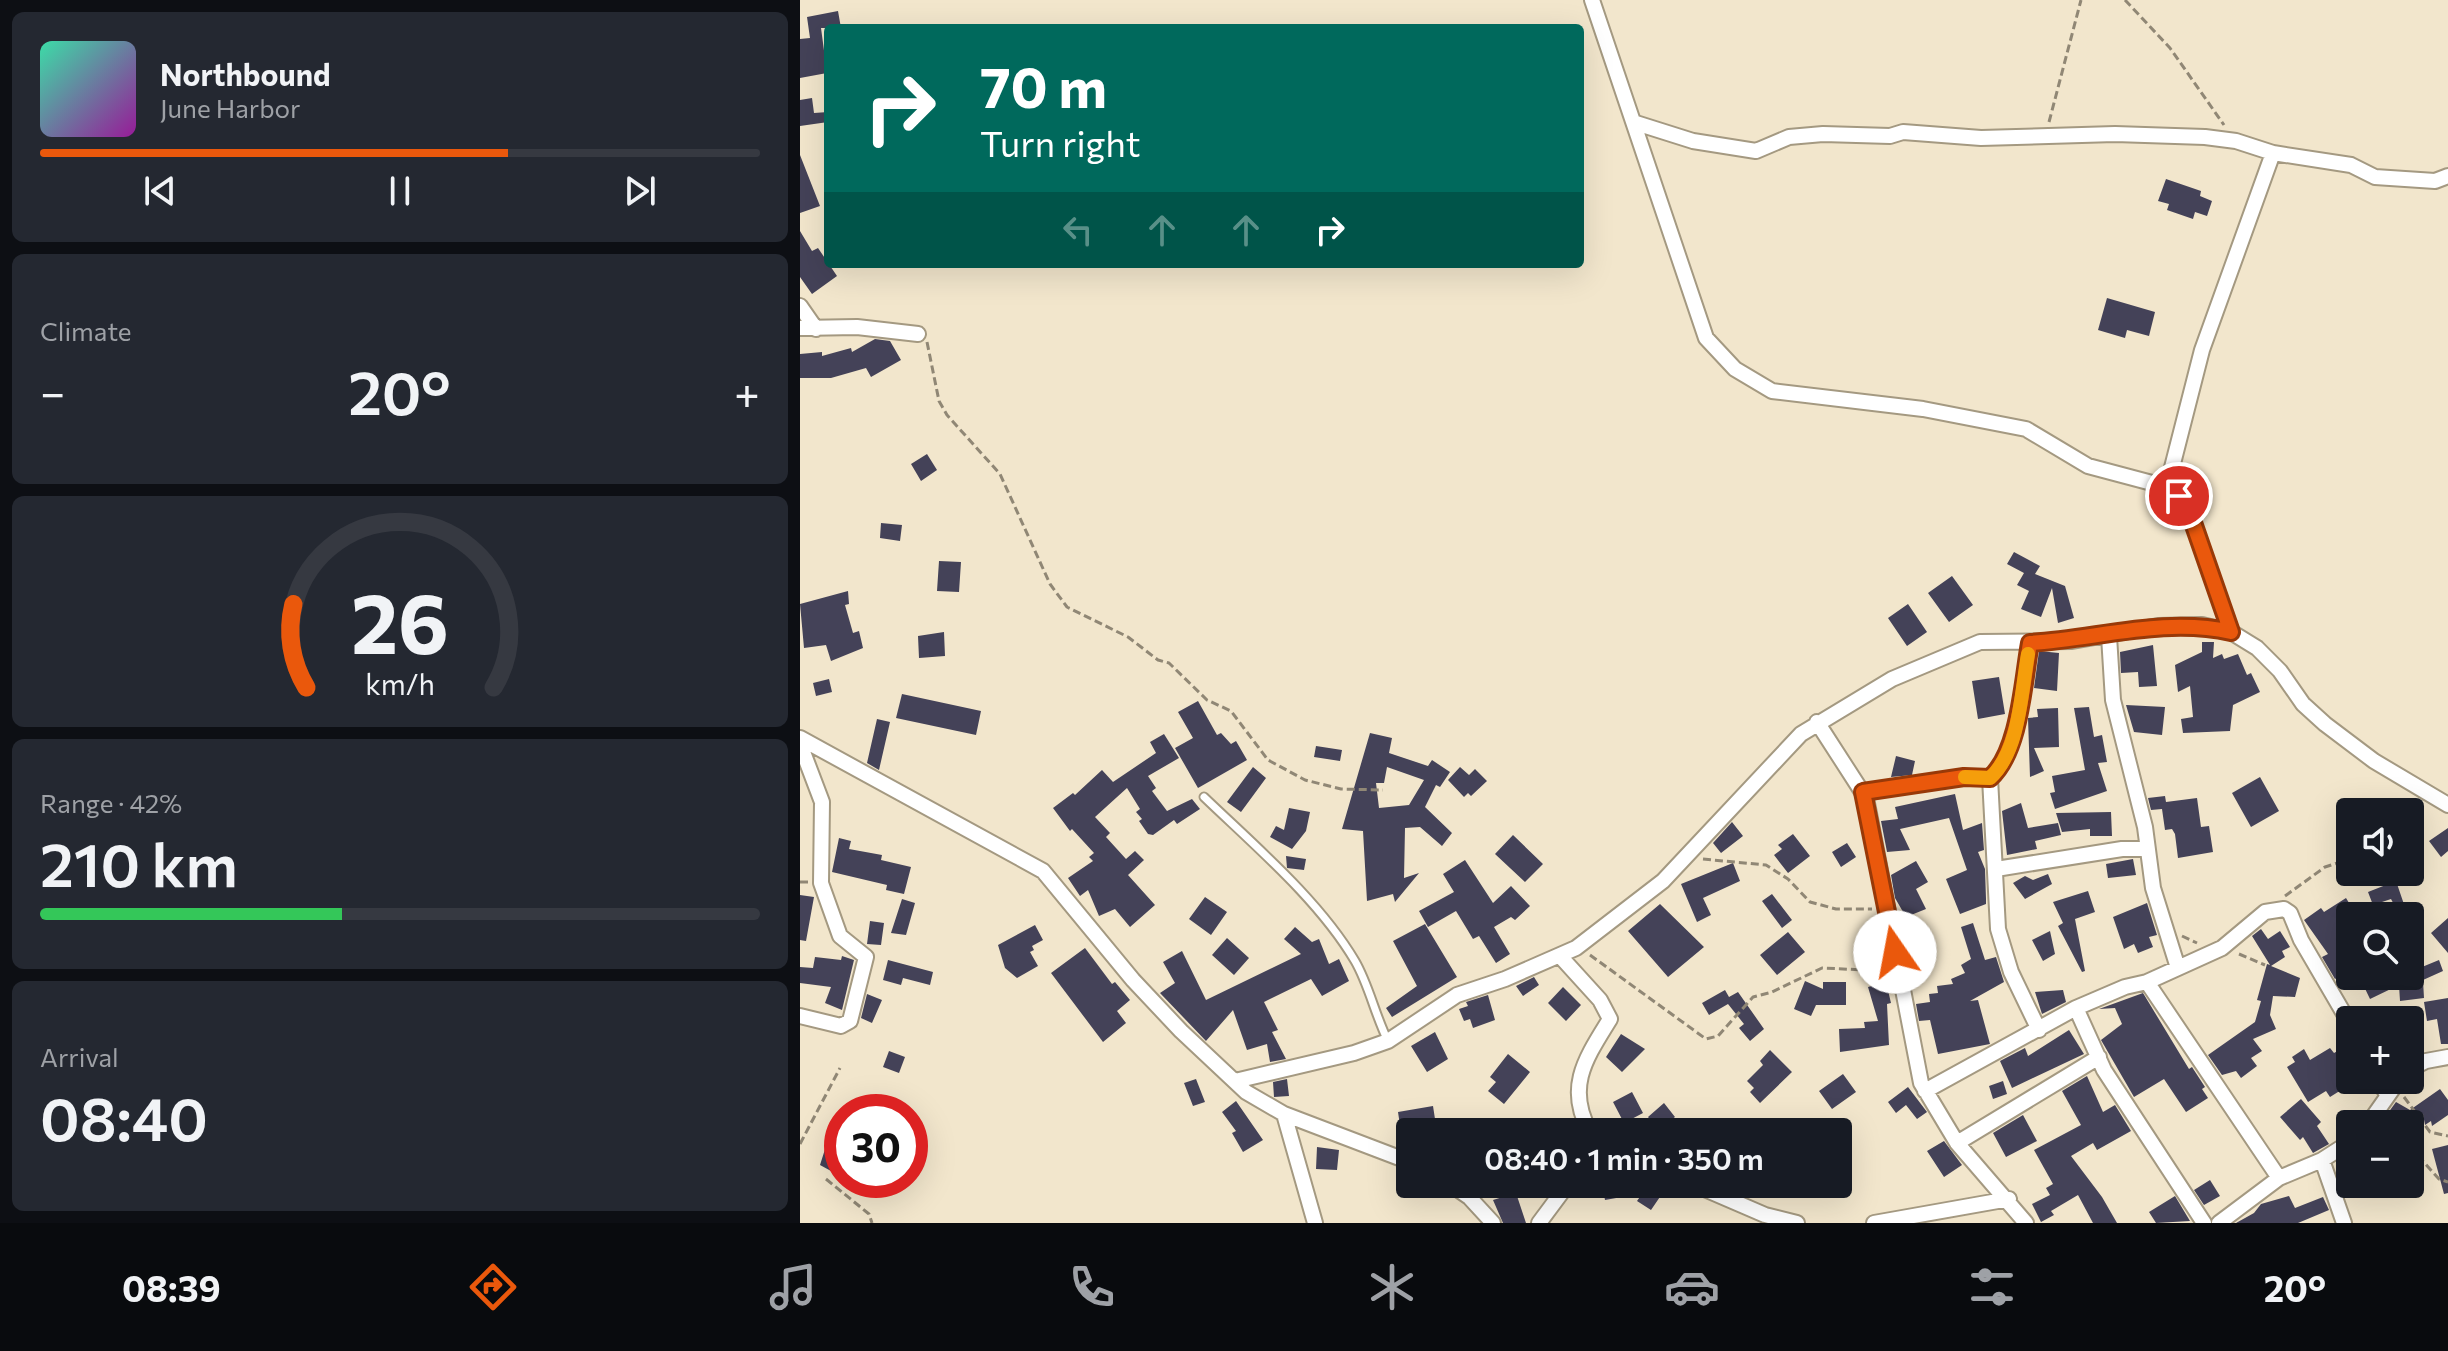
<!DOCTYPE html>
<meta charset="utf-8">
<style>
body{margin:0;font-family:Commissioner,sans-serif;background:#242831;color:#f1f3f6;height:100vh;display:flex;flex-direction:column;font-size:30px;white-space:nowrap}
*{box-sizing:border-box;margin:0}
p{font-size:26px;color:#9ea1a6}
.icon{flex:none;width:44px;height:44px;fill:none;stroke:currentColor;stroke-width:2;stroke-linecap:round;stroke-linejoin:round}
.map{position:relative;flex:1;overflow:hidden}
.panel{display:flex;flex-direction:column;gap:12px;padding:12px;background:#0d0f14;width:800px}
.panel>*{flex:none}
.hud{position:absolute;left:24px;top:24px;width:760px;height:244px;border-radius:8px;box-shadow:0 8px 32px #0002;background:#00695c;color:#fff;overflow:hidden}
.buttons{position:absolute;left:1536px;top:798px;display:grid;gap:16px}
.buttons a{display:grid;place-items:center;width:88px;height:88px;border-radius:8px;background:#171b24;box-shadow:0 8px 32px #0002;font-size:40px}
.speed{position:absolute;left:24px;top:1094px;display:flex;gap:16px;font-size:40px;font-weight:700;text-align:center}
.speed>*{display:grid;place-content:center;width:104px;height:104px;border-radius:50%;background:#171b24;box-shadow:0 8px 32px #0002;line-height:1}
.speed .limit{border:12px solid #d22;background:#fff;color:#111}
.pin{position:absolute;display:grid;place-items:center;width:68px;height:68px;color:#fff;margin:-34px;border:4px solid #fff;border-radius:50%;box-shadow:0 2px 8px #0007}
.me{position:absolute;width:88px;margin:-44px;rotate:348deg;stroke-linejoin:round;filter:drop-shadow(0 0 6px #0008)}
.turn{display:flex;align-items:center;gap:28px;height:168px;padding:0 24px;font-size:36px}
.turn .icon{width:104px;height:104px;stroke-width:2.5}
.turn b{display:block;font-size:56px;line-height:68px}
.lanes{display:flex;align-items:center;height:76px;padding:0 24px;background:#0003;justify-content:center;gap:40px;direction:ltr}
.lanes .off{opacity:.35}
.big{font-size:60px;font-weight:600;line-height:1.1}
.panel .tile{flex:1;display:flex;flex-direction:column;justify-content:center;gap:12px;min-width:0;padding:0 28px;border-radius:12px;background:#242831}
.panel .dial{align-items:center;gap:0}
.dial svg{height:208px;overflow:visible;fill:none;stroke:#363941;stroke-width:7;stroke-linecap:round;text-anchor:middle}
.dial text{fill:#f1f3f6;stroke:none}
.song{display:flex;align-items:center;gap:24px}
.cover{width:96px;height:96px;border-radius:12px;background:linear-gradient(135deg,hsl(160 70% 55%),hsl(300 70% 35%))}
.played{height:8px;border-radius:4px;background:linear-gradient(90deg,#ea580c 65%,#363941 65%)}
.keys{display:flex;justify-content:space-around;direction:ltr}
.heat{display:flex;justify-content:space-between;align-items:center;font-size:44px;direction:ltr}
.charge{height:12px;border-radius:6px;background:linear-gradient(90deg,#34c759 42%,#363941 0)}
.trip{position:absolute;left:596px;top:1118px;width:456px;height:80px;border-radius:8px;background:#171b24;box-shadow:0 8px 32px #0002;font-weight:600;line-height:80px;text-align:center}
.tabs{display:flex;height:128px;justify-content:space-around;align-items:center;background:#090b0e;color:#9ea1a6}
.tabs .icon{width:56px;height:56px}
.tabs .on{color:#ea580c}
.tabs b{font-size:36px;color:#f1f3f6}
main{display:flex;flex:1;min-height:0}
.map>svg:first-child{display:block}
</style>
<main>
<section class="panel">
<div class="tile">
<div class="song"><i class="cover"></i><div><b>Northbound</b><p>June Harbor</p></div></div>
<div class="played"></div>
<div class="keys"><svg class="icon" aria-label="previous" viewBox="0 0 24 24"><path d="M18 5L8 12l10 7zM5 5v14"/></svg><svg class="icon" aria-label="pause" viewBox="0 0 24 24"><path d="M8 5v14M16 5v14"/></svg><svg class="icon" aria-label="next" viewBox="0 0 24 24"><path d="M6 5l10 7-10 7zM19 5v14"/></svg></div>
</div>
<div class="tile"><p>Climate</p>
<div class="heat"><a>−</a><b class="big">20°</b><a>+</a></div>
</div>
<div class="tile dial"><svg viewBox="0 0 100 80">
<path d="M14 69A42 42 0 1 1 86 69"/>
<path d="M14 69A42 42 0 0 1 9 37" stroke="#ea580c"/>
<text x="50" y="56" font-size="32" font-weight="700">26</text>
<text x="50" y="72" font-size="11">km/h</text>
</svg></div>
<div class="tile"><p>Range · 42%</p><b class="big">210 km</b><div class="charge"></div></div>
<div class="tile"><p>Arrival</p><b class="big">08:40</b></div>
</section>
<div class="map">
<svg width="1648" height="1223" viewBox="0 0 1648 1223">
<rect width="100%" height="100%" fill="#f2e6cc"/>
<path fill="#444258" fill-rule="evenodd" d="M38,11L41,28H21L27,73L0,78V39L10,38L7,17Z
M12,98L14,113L28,112V122L0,126V100Z
M0,155L20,206L0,213Z
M1366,179L1401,191L1400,196L1412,201L1407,216L1395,212L1393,219L1367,210L1369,204L1358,201Z
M0,231L12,251L18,248L37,276L12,294L0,277Z
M1307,298L1355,312L1349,336L1327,330L1325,338L1298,330Z
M75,339L90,341L101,360L71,377L66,368L31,378H0V354L22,352V356L51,348L52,352Z
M127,454L137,470L121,481L111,464Z
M81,523L102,525L100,541L80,538Z
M1214,552L1240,566L1235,574L1265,586L1274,618L1258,623L1252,588L1241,617L1221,609L1229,591L1217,585L1224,573L1207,564Z
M139,561L161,562L159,592L137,591Z
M1152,576L1173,605L1149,622L1128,593Z
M48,591L49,604L45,605L53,633L59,631L63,648L31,661L26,645L4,648L0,604Z
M1108,604L1127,632L1107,646L1088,618Z
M144,632L145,656L119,658L118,636Z
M1402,642H1414L1413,658L1422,654L1424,659L1438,654L1447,675L1451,673L1460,692L1433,705L1430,731L1383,733L1381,719L1393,717L1390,686L1378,692L1375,665L1402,652Z
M1353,645L1357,686L1339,687L1338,672L1321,673L1320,652Z
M1239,651L1259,653L1257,691L1234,688Z
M1199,677L1205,714L1178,719L1172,681Z
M29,679L32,692L16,696L13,683Z
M102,694L181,711L176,735L96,718Z
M398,701L417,735L421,733L431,744L436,741L447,760L398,788L375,748L393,738L378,712Z
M1326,705L1365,707L1362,735L1334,732Z
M1289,707L1294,737L1302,735L1307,762L1298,763L1307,791L1255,809L1250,793L1255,792L1252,776L1285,770L1274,708Z
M1258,708L1259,747L1234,748L1244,771L1230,777L1228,718L1238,717L1237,709Z
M77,719L90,722L79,770L67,763Z
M570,733L592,738L589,753L628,766L632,760L650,772L640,787L636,785L625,807L652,833L642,846L620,827L605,828L604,878L619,873L595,902L593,894L567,901L563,831L542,829ZM587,767L624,780L609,805L579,808L576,783H584Z
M364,734L379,758L348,776L356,788L352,791L367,811L392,799L400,809L377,824L374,820L353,835L348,834L339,821L342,819L336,812L340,809L327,788L295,817L310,833L306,837L326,859L335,851L344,860L328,875L355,905L330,927L315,909L299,916L288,890L280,896L268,878L293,861L289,857L294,853L272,829L270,831L253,808L273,793L275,795L302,770L313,782L353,755L356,753L350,742Z
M516,746L542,750L540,761L514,757Z
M1096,756L1115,761L1112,775L1091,777Z
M453,767L466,778L441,812L427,802Z
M660,767L669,775L675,769L687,781L671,796L668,793L664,797L648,780Z
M1460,777L1479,811L1451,827L1432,793Z
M1155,794L1163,830L1182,823L1184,850L1178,852L1185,869L1186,899V904L1160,914L1146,879L1167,870L1149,818L1100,829L1110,850L1087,852L1081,821L1098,819L1095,807Z
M1365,796L1366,802L1397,798L1401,827L1409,826L1413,852L1378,858L1375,834L1372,829L1365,830L1362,809L1351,810L1348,798Z
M1221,803L1228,828L1258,823L1261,835L1235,841L1237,849L1207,855L1202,811Z
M489,808L510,812L506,831L492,849L470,837L476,826L484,830Z
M1311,812L1312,836H1290V829L1262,832L1256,813Z
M932,822L943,836L921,853L913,843Z
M1648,828V851L1641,857L1629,841Z
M993,834L1010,856L988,873L974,855L982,849L978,845Z
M713,835L743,864L725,882L695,854Z
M39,838L51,841L49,849L82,855L81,860L111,867L104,894L86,890L87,885L32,872Z
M1047,843L1056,857L1041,867L1032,852Z
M486,856L506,859L504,870L487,868Z
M1333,859L1336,875L1308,878L1306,864Z
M665,860L693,903L711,886L730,906L715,920L711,917L694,927L710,954L696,963L679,936L673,939L656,911L628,927L619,911L654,892L643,874Z
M1116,861L1128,882L1116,889L1126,909L1106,917L1095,898L1091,875Z
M933,863L940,881L903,898L911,915L897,922L881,884Z
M1248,874L1252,884L1225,899L1213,883L1225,876L1233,880Z
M1596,881L1608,916H1600L1591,899L1573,905L1568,892Z
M1288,891L1295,912L1275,919L1285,971L1282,972L1258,926L1263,923L1253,902Z
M972,894L992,920L982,928L962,901Z
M0,895L14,897L6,941L0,940Z
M405,897L427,912L411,935L389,919Z
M1546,898L1557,916H1550V970L1535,979L1522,957L1528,954L1504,920L1521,908L1524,912Z
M102,899L115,903L106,935L91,933Z
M1347,903L1357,935L1349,937L1353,947L1338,953L1334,944L1324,949L1313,917Z
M860,904L904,947L868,977L828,931Z
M1648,918V953L1631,933Z
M70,921L84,923L81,945L67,944Z
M1173,923L1185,960L1196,957L1204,982L1170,1001L1178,1000L1190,1044L1138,1054L1130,1020L1119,1021L1116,1004L1130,1002L1129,994L1138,993L1137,986L1153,984L1151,979L1165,973L1161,965L1171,959L1161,927Z
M625,924L657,977L592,1017L586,1008L617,986L593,941Z
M235,925L243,940L232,946L234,950L230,952L238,966L217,978L205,968L198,945Z
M495,927L512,942L519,939L529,964L539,959L549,981L522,996L511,979L464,1002L478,1030L472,1032L486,1059L470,1062L467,1044L447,1050L433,1010L406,1041L360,993L375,983L363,962L382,951L406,1000L501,954L484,939Z
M1461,929L1468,939L1480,931L1490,947L1482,951L1485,957L1471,966L1500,978L1495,997L1473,996L1470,1015L1476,1029L1453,1039L1462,1051L1451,1058L1457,1066L1441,1078L1436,1071L1422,1075L1408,1055L1455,1022L1461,1001L1457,1000L1467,964L1470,965L1452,936Z
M1250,931L1255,954L1243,961L1232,940Z
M988,932L1005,952L977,975L960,955Z
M1610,935H1615L1622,967L1639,960L1643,971L1623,980L1624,998L1600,1001L1599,985L1570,999L1559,976H1610Z
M427,938L449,958L434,975L412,955Z
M285,948L312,984L315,982L330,1000L317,1011L326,1023L303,1042L251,973Z
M42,956L54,960L42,1010L25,1003L31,987L0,983V967L13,968L15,957L41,960Z
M88,960L133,972L130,985L103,978L101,985L83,980Z
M734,977L739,985L723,996L716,986Z
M1005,981L1023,989V982H1046V1005H1016L1011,1016L994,1009Z
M1086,982L1091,1003L1087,1004L1089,1045L1040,1052L1039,1029L1065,1028L1064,1022L1078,1021L1068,987Z
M763,987L781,1005L766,1021L748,1003Z
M925,990L929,997L938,992L964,1029L950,1041L939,1028L944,1024L928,1004L909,1015L902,1003Z
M1263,990L1266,1002L1242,1014L1235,992Z
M1343,993L1389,1069L1392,1067L1405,1087L1402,1089L1408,1098L1386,1112L1364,1079L1334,1097L1301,1040L1322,1024L1315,1008L1299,1009Z
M67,994L82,1000L72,1023L61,1018Z
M688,995L695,1020L673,1028L670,1019L664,1021L659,1009L668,1006L666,1002Z
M1648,998V1044H1641L1637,1019L1627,1021L1624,1002Z
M1269,1030L1284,1054L1212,1088L1200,1061L1225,1048L1228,1056Z
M635,1032L648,1059L627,1072L611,1046Z
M821,1034L845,1049L822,1072L806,1057Z
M1530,1048L1534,1053L1543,1048L1550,1060V1065L1542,1070L1548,1080L1544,1083L1546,1087L1530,1097L1526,1091L1508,1102L1487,1067L1495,1062L1492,1057L1504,1049L1510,1060Z
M970,1050L992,1072L960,1103L950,1092L954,1088L947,1081L963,1065L960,1061Z
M89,1051L105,1057L99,1073L83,1067Z
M708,1054L730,1072L704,1104L688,1091L696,1082L690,1077Z
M1043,1074L1056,1092L1032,1109L1019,1091Z
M1287,1076L1303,1112L1315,1105L1331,1131L1297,1150L1293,1143L1271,1156L1302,1197L1317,1223H1293L1278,1195L1251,1211L1254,1215L1241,1222L1232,1204L1250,1195L1246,1188L1253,1184L1234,1150L1281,1125L1262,1091Z
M396,1079L405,1102L393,1106L384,1083Z
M487,1079L489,1096L474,1097L473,1082Z
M1203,1081L1207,1094L1193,1099L1189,1086Z
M1108,1087L1127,1112L1117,1119L1106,1105L1096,1113L1088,1102Z
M1640,1089L1648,1100V1115L1632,1126L1631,1121L1625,1125L1623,1114L1617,1124H1580L1596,1102L1610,1110Z
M832,1092L843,1113L824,1123L813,1102Z
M1501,1099L1521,1122L1517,1126L1529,1144L1513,1153L1503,1137L1500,1140L1480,1117Z
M436,1101L463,1140L443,1152L432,1133L436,1131L422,1112Z
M864,1103L875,1117L858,1130L848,1117Z
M633,1106L637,1132H601L598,1112Z
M1223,1115L1237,1141L1206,1157L1193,1133Z
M1144,1141L1162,1165L1144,1177L1127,1151Z
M27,1143L41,1150L31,1171L20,1165Z
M1648,1145V1193L1644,1194L1632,1149Z
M517,1147L539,1150L537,1170L516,1169Z
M1410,1180L1420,1196L1404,1205L1394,1190Z
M802,1184H831L833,1195L805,1200Z
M849,1184L866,1188L851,1210L837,1201Z
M716,1193L726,1223H703L693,1200Z
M1375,1196L1390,1221L1356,1223L1349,1212Z
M1489,1196L1495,1208L1523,1197L1529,1210L1498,1223H1436L1454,1213L1461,1204Z"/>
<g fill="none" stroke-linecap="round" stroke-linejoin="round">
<g stroke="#a49981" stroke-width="11">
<path id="lane" d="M404,797C455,846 519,900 555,961C569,985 575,1015 588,1041"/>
</g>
<g stroke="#a49981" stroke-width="18">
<path id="street" d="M792,0L906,338L935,369L972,391L1123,409L1226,429L1288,466L1367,487L1379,496L1390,514L1431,632
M836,123L893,141L956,151L989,137L1023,134L1090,136L1103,132L1181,138L1315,134L1405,137L1436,141L1473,153L1551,165L1575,177L1635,181L1648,176
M0,306L16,329
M0,328L57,327L118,334
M1367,487L1402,350L1473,153
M1309,636L1313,700L1345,827L1353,888L1378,968
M1230,643C1223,681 1220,752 1190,778L1198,929L1211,972L1239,1030
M1017,722L1066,798L1121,1083L1157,1143L1226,1223
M0,738L243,871L333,980L381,1031L446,1092L484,1114L610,1162
M0,744L22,802L21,883L40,936L66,957L50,1021L41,1026L0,1016
M1063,792L1164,777L1190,778
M1196,869L1322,849H1347
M760,956L800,1000L810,1019C786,1058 765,1087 790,1132
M1347,982L1422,948L1465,912L1484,909L1490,913L1501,940L1550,1024
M1276,1008L1304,1070L1404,1223
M1610,1069L1626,1061L1648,1057
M1579,1080L1587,1095
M435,1081L554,1053L588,1041L657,995L705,979L776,948L863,881L1001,734L1092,679L1180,642L1272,641L1358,626L1402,625L1431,632L1457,648L1480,671L1503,704L1525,724L1574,761L1648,805
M1125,1091L1276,1008L1325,987L1347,982L1479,1178
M484,1114L515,1223
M1568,1124L1599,1080
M1157,1143L1299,1057
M1522,1160L1544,1223
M650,1184L669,1197L693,1223
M893,1184L965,1215L997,1223
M739,1223L768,1184
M1074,1223L1209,1199
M1419,1223L1479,1178L1522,1160L1550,1142"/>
</g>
<path stroke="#908775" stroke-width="3" stroke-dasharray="8 4" stroke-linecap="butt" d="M1325,0L1370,48L1424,125
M1249,122L1281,0
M127,342L139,401L147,415L200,474L250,584L267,607L328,637L358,660L369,663L407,700L431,711L468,760L505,780L541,789L583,790
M903,859L966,865L988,879L1010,902L1036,909H1072
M0,882H9
M1485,896L1525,867L1550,859
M1382,936L1397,943
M1439,954L1465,965
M790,955L906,1039L918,1036L953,997L972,992L1022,968L1087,971
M1604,1097L1630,1132L1648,1136
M0,1144L40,1068
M1610,1147L1639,1179L1648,1182
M26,1179L69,1214L72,1223"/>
<use href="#lane" stroke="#fff" stroke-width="7"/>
<use href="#street" stroke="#fff" stroke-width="14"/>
</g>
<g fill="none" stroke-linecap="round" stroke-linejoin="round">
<g stroke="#983908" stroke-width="20">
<path id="route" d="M1095,952L1063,792L1164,777L1190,778C1220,751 1223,681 1230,643C1297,639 1364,617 1431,632L1390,514L1379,496"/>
</g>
<use href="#route" stroke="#ea580c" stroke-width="14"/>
<path stroke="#f59e0b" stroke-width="14" d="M1165,777L1190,778C1220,751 1221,692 1228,654"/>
</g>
</svg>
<div class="buttons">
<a><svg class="icon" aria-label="sound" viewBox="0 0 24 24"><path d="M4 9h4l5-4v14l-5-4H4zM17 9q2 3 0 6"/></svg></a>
<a><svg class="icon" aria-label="search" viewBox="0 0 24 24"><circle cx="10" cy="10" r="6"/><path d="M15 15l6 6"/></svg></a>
<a>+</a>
<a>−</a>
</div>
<div class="speed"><div class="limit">30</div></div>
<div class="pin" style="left:1379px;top:496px;background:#d93025"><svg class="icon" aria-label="arrive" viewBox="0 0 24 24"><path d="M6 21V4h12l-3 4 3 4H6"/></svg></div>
<svg class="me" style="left:1095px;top:952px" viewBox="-20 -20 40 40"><circle r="19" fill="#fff"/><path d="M0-13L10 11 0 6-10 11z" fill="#ea580c"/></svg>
<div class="trip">08:40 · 1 min · 350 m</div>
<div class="hud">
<div class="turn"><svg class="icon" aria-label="right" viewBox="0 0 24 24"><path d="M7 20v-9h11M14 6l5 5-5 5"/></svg><div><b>70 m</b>Turn right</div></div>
<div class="lanes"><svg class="icon off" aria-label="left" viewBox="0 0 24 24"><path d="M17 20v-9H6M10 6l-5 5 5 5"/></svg><svg class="icon off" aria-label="ahead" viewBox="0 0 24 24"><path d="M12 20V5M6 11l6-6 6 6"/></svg><svg class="icon off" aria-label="ahead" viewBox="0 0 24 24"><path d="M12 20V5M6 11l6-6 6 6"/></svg><svg class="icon" aria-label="right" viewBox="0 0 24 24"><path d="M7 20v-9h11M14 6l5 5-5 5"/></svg></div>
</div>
</div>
</main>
<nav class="tabs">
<b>08:39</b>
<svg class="icon on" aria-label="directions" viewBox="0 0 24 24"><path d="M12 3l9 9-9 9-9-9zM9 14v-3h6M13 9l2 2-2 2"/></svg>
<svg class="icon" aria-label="music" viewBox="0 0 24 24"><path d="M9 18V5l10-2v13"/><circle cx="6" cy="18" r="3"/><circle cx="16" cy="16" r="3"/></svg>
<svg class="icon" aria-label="phone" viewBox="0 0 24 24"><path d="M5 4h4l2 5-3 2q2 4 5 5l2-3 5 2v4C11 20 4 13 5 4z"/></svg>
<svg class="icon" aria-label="climate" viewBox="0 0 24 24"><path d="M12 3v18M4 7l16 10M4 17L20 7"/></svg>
<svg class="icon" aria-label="car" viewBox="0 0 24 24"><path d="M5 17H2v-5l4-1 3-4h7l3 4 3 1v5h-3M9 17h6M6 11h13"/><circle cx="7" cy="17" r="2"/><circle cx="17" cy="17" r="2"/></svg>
<svg class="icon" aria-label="filters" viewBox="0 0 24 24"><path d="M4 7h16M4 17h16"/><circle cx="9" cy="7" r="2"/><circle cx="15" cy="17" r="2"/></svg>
<b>20°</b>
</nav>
